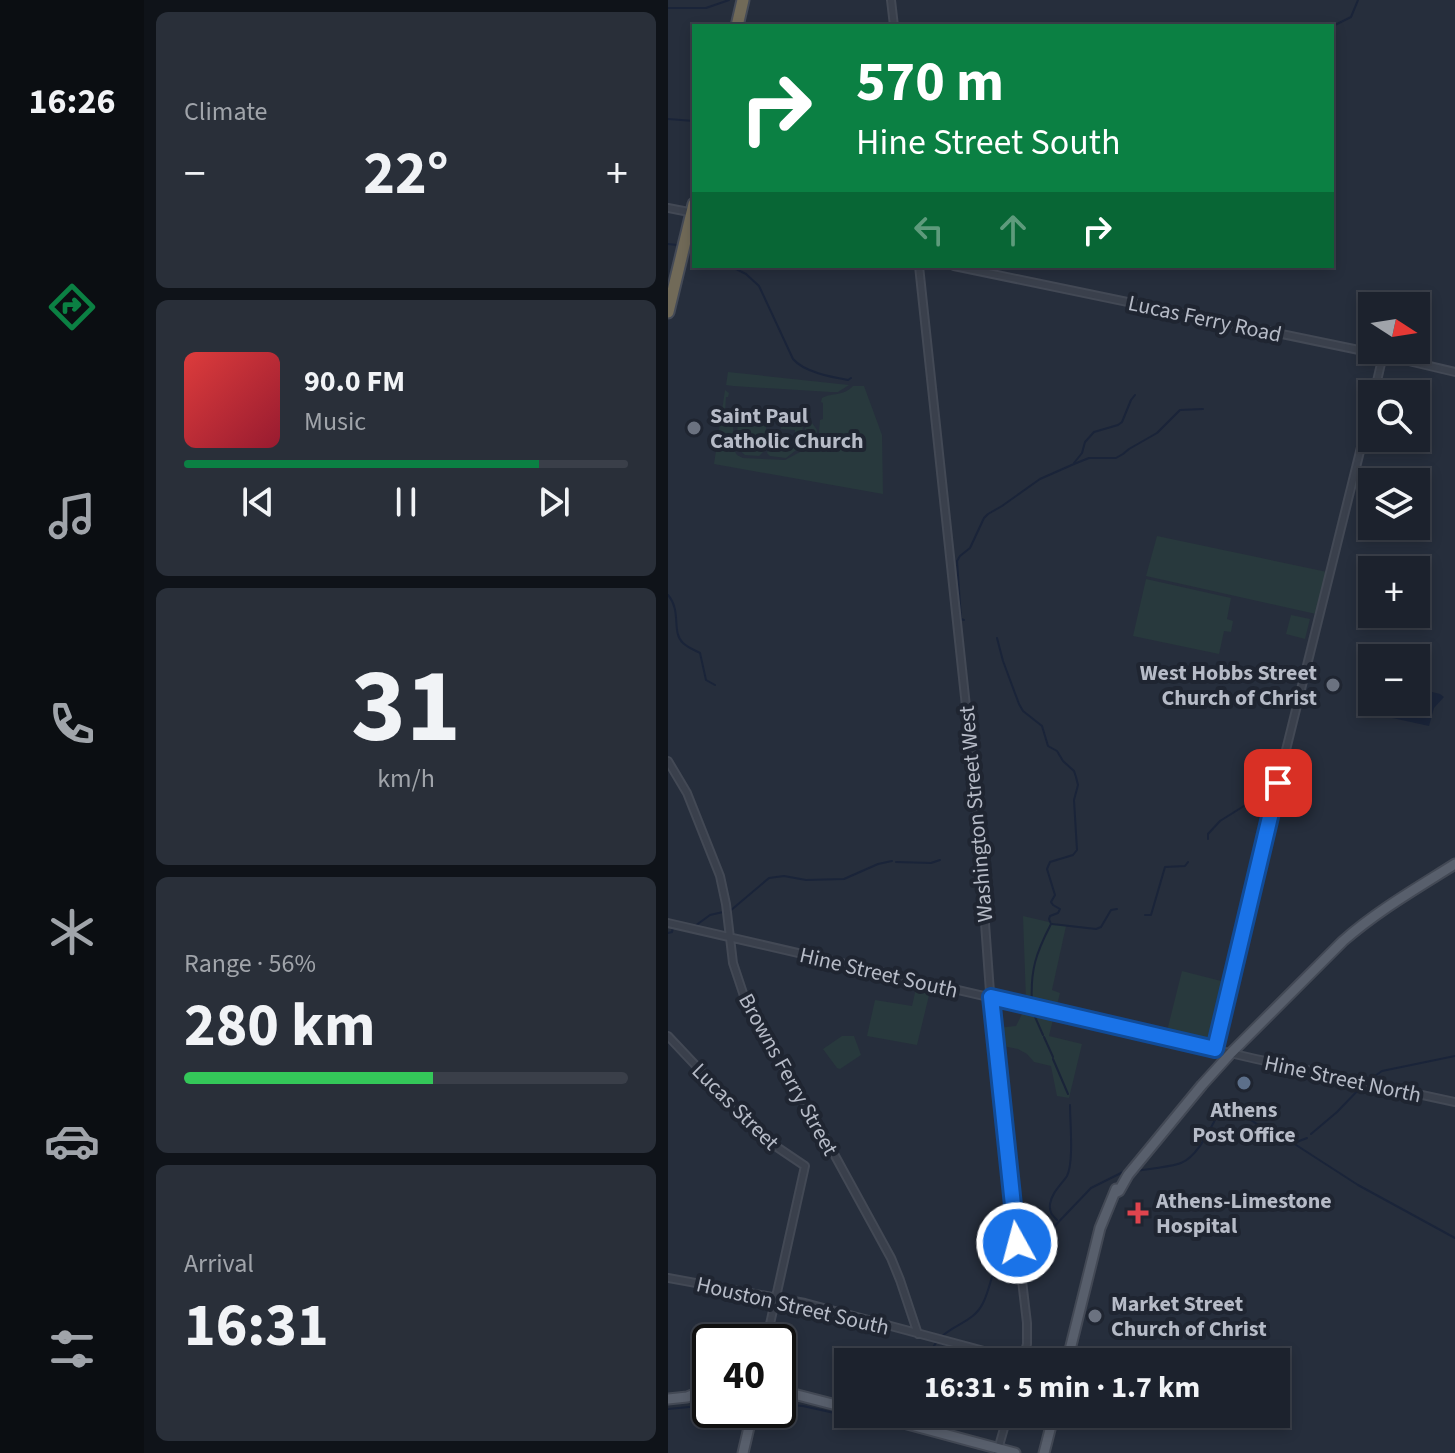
<!DOCTYPE html>
<meta charset="utf-8">
<style>
body{margin:0;font-family:"Source Sans 3",sans-serif;background:#292f39;color:#f1f3f6;height:100vh;display:flex;flex-direction:column;font-size:30px;white-space:nowrap}
*{box-sizing:border-box;margin:0}
p{font-size:26px;color:#a0a4aa}
.icon{flex:none;width:44px;height:44px;fill:none;stroke:currentColor;stroke-width:2;stroke-linecap:round;stroke-linejoin:round}
.map{position:relative;flex:1;overflow:hidden}
.side{display:flex;flex-direction:column;gap:12px;padding:12px;background:#0f1319;width:524px}
.side>*{flex:none}
.guide{position:absolute;left:24px;top:24px;width:642px;height:244px;border-radius:0px;box-shadow:0 4px 12px #0003,0 0 0 2px #3a3f49;background:#0b8043;color:#fff;overflow:hidden}
.needle{width:52px;rotate:102deg}
.fabs{position:absolute;left:690px;top:292px;display:grid;gap:16px}
.fabs a{display:grid;place-items:center;width:72px;height:72px;border-radius:0px;background:#1c222d;box-shadow:0 4px 12px #0003,0 0 0 2px #3a3f49;font-size:40px}
.speed{position:absolute;left:24px;top:1324px;display:flex;gap:16px;font-size:40px;font-weight:700;text-align:center}
.speed>*{display:grid;place-content:center;width:104px;height:104px;border-radius:50%;background:#1c222d;box-shadow:0 4px 12px #0003,0 0 0 2px #3a3f49;line-height:1}
.speed .limit{border:4px solid #111;border-radius:12px;background:#fff;color:#111}
.pin{position:absolute;display:grid;place-items:center;width:68px;height:68px;color:#fff;margin:-34px;border-radius:16px;box-shadow:0 4px 12px #0006}
.me{position:absolute;width:88px;margin:-44px;rotate:353deg;stroke-linejoin:round;filter:drop-shadow(0 0 6px #0008)}
.turn{display:flex;align-items:center;gap:28px;height:168px;padding:0 32px;font-size:36px}
.turn .icon{width:104px;height:104px;stroke-width:2.5}
.turn b{display:block;font-size:56px;line-height:68px}
.lanes{display:flex;align-items:center;height:76px;padding:0 32px;background:#0003;justify-content:center;gap:40px;direction:ltr}
.lanes .off{opacity:.35}
.big{font-size:60px;font-weight:700;line-height:1.1}
.side .tile{flex:1;display:flex;flex-direction:column;justify-content:center;gap:12px;min-width:0;padding:0 28px;border-radius:12px;background:#292f39}
.side .dial{align-items:center;gap:0}
.dial b{font-size:104px;line-height:1}
.song{display:flex;align-items:center;gap:24px}
.cover{width:96px;height:96px;border-radius:12px;background:linear-gradient(135deg,hsl(0 70% 55%),hsl(350 70% 35%))}
.played{height:8px;border-radius:4px;background:linear-gradient(90deg,#0b8043 80%,#3a3f49 80%)}
.keys{display:flex;justify-content:space-around;direction:ltr}
.heat{display:flex;justify-content:space-between;align-items:center;font-size:44px;direction:ltr}
.charge{height:12px;border-radius:6px;background:linear-gradient(90deg,#34c759 56%,#3a3f49 0)}
.trip{position:absolute;left:166px;top:1348px;width:456px;height:80px;border-radius:0px;background:#1c222d;box-shadow:0 4px 12px #0003,0 0 0 2px #3a3f49;font-weight:700;line-height:80px;text-align:center}
main{display:flex;flex:1;min-height:0}
.dock{display:flex;flex-direction:column;width:144px;justify-content:space-around;align-items:center;background:#0b0e12;color:#a0a4aa}
.dock .icon{width:56px;height:56px}
.dock .active{color:#0b8043}
.dock b{font-size:36px;color:#f1f3f6}
.map>svg:first-child{display:block}
</style>
<main>
<nav class="dock">
<b>16:26</b>
<svg class="icon active" aria-label="directions" viewBox="0 0 24 24"><path d="M12 3l9 9-9 9-9-9zM9 14v-3h6M13 9l2 2-2 2"/></svg>
<svg class="icon" aria-label="music" viewBox="0 0 24 24"><path d="M9 18V5l10-2v13"/><circle cx="6" cy="18" r="3"/><circle cx="16" cy="16" r="3"/></svg>
<svg class="icon" aria-label="phone" viewBox="0 0 24 24"><path d="M5 4h4l2 5-3 2q2 4 5 5l2-3 5 2v4C11 20 4 13 5 4z"/></svg>
<svg class="icon" aria-label="climate" viewBox="0 0 24 24"><path d="M12 3v18M4 7l16 10M4 17L20 7"/></svg>
<svg class="icon" aria-label="car" viewBox="0 0 24 24"><path d="M5 17H2v-5l4-1 3-4h7l3 4 3 1v5h-3M9 17h6M6 11h13"/><circle cx="7" cy="17" r="2"/><circle cx="17" cy="17" r="2"/></svg>
<svg class="icon" aria-label="filters" viewBox="0 0 24 24"><path d="M4 7h16M4 17h16"/><circle cx="9" cy="7" r="2"/><circle cx="15" cy="17" r="2"/></svg>
</nav>
<section class="side">
<div class="tile"><p>Climate</p>
<div class="heat"><a>−</a><b class="big">22°</b><a>+</a></div>
</div>
<div class="tile">
<div class="song"><i class="cover"></i><div><b>90.0 FM</b><p>Music</p></div></div>
<div class="played"></div>
<div class="keys"><svg class="icon" aria-label="previous" viewBox="0 0 24 24"><path d="M18 5L8 12l10 7zM5 5v14"/></svg><svg class="icon" aria-label="pause" viewBox="0 0 24 24"><path d="M8 5v14M16 5v14"/></svg><svg class="icon" aria-label="next" viewBox="0 0 24 24"><path d="M6 5l10 7-10 7zM19 5v14"/></svg></div>
</div>
<div class="tile dial"><b>31</b><p>km/h</p></div>
<div class="tile"><p>Range · 56%</p><b class="big">280 km</b><div class="charge"></div></div>
<div class="tile"><p>Arrival</p><b class="big">16:31</b></div>
</section>
<div class="map">
<svg width="787" height="1453" viewBox="0 0 787 1453">
<rect width="100%" height="100%" fill="#262e3c"/>
<path fill="#28393d" d="M60,372L181,385L170,392H163L65,386L58,385Z
M185,386H196L214,435L215,494L46,464L57,390L61,393L60,397H58L57,413L65,420V448L69,455L75,458L117,460L132,452L147,448L150,444L152,420L155,419V403L153,402L154,398C165,392 174,397 185,386Z
M70,409H78L79,414L99,415L97,450L91,456L77,455L69,448Z
M134,413H143L142,419L135,427L133,439H130L134,440L132,447L118,458L102,456L99,453L101,448L107,450L108,447H111V444L126,445L127,430L113,429V416L133,417Z
M144,423L149,430L148,444L143,448L137,446V428Z
M489,536L659,572L648,614L478,576Z
M478,579L563,598L559,619L565,621L563,632L556,631L551,654L465,636Z
M623,615L642,619L637,639L618,634Z
M355,916L398,926L384,990L392,993L388,1009L358,1002Z
M514,971L561,983L545,1047L498,1035Z
M249,984L263,987L249,1045L199,1036L207,1000L244,1006Z
M357,1008L386,1015L381,1036L414,1044L401,1098L389,1096L383,1066L366,1062L359,1054L350,1049L330,1045L329,1028L348,1026Z
M174,1036H186L193,1055L172,1069L169,1068L155,1049Z"/>
<path fill="#1a2439" d="M700,677L704,678V702H748V688L772,694L776,697L766,708L761,726L697,712L693,707Z"/>
<g fill="none" stroke-linecap="round" stroke-linejoin="round">
<path stroke="#1a2439" stroke-width="2" d="M0,8H38L61,0
M664,30L667,25L683,17L690,0
M0,119L26,121
M0,244L9,245
M22,250L26,251
M62,266L78,274L91,286L125,359C136,372 163,377 180,380L183,378
M406,463L414,453L417,442L426,432L450,425L454,422L463,400L467,395
M0,595C14,611 3,632 15,643C19,647 26,650 32,653L38,680L47,685
M296,620L293,619L289,561L292,556L302,548L316,518L320,514L334,506L372,479L406,464L421,458H448L455,454L461,449L489,433L512,410L535,409
M329,638L335,661L351,704L355,711L374,726L380,746L389,751L395,761L406,771L408,777L410,785L406,800L409,850L405,855L382,862L379,869L387,895L383,902L385,905L392,909L390,913L382,916L381,919L383,924C368,953 362,970 364,1004
M540,839V834L552,821L603,789
M228,862L263,863L272,860
M62,911L101,878L116,876L138,880L176,879L210,864L224,861
M477,915H483L497,867L517,866L520,862
M384,924L428,929L433,927L443,910L449,909
M27,926L42,915L55,912
M0,933L4,932L5,928
M364,1010L375,1035
M376,1037L385,1057
M385,1059L400,1094
M701,1080L714,1071L787,1056
M643,1134L669,1112L696,1084
M626,1143L639,1138
M467,1171C476,1170 506,1166 513,1163C531,1156 543,1126 552,1111L561,1110L575,1115L609,1137L625,1143L690,1185L787,1238
M389,1220C384,1215 381,1212 382,1204C384,1192 393,1185 399,1176C406,1162 402,1122 402,1105
M353,1245L380,1233L423,1188L457,1171
M253,1362C262,1355 265,1345 272,1338C286,1324 306,1322 315,1303C325,1284 324,1254 347,1246
M110,1404L135,1406L171,1414
M0,1409L42,1405
M178,1416L210,1423L214,1422"/>
<g stroke="#434955" stroke-width="10">
<path id="minor" d="M223,0L226,26
M0,208L26,213
M251,266L308,800L325,1033L359,1323V1344L354,1362
M286,266L715,355L787,372
M706,394L715,355
M0,761L19,793L52,876L58,904L65,963L77,999L94,1032L154,1132L223,1258L232,1280L250,1334
M0,923L588,1059L787,1102
M0,1036L97,1139L137,1166L98,1342
M547,1049L589,867L704,403
M0,1278L137,1303L357,1362
M329,1453L340,1414"/>
</g>
<g stroke="#434955" stroke-width="13">
<path id="major" d="M447,1193L451,1191L460,1175L534,1085L563,1053L675,941C709,911 749,888 787,864
M399,1362L432,1228L448,1189
M110,1390L180,1408
M0,1399L19,1397L42,1388
M202,1414L347,1453
M75,1453L85,1410
M376,1453L386,1414"/>
</g>
<g stroke="#454b57" stroke-width="15">
<path id="highway" d="M69,26L75,0
M0,312L26,204"/>
</g>
<use href="#minor" stroke="#3a404c" stroke-width="6"/>
<use href="#major" stroke="#585f6c" stroke-width="9"/>
<use href="#highway" stroke="#716a58" stroke-width="11"/>
</g>
<g fill="none" stroke-linecap="round" stroke-linejoin="round">
<g stroke="#114b97" stroke-width="20">
<path id="route" d="M349,1243L323,997L547,1049L610,783"/>
</g>
<use href="#route" stroke="#1a73e8" stroke-width="14"/>
</g>
<g fill="#6b7280" stroke="#1f2531" stroke-width="3">
<circle cx="26" cy="428" r="8"/>
<circle cx="665" cy="685" r="8"/>
<circle cx="427" cy="1316" r="8"/>
</g>
<circle fill="#5c6f8a" stroke="#1f2531" stroke-width="3" cx="576" cy="1083" r="8"/>
<path fill="#e0444e" stroke="#1f2531" stroke-width="3" d="M466 1201h8v8h8v8h-8v8h-8v-8h-8v-8h8z"/>
<g text-anchor="middle" stroke-width="8" stroke-linejoin="round" paint-order="stroke">
<g font-size="22" fill="#b6bbc7" stroke="#1f2531">
<text transform="translate(537 318) rotate(12)" y="8">Lucas Ferry Road</text>
<text transform="translate(307 814) rotate(-95)" y="8">Washington Street West</text>
<text transform="translate(211 972) rotate(13)" y="8">Hine Street South</text>
<text transform="translate(121 1074) rotate(61)" y="8">Browns Ferry Street</text>
<text transform="translate(675 1078) rotate(12)" y="8">Hine Street North</text>
<text transform="translate(68 1106) rotate(45)" y="8">Lucas Street</text>
<text transform="translate(125 1305) rotate(13)" y="8">Houston Street South</text>
</g>
<g font-size="22" font-weight="bold" fill="#b6bbc7" stroke="#1f2531" text-anchor="start">
<text x="42" y="423">Saint Paul<tspan x="42" dy="25">Catholic Church</tspan></text>
<text x="649" y="680" text-anchor="end">West Hobbs Street<tspan x="649" dy="25">Church of Christ</tspan></text>
<text x="576" y="1117" text-anchor="middle">Athens<tspan x="576" dy="25">Post Office</tspan></text>
<text x="488" y="1208">Athens-Limestone<tspan x="488" dy="25">Hospital</tspan></text>
<text x="443" y="1311">Market Street<tspan x="443" dy="25">Church of Christ</tspan></text>
</g>
</g>
</svg>
<div class="fabs">
<a><svg class="needle" viewBox="-14 -14 28 28"><path d="M0-13l5 13h-10z" fill="#e53935"/><path d="M0 13l5-13h-10z" fill="#a0a4aa"/></svg></a>
<a><svg class="icon" aria-label="search" viewBox="0 0 24 24"><circle cx="10" cy="10" r="6"/><path d="M15 15l6 6"/></svg></a>
<a><svg class="icon" aria-label="layers" viewBox="0 0 24 24"><path d="M12 4l9 5-9 5-9-5zM3 14l9 5 9-5"/></svg></a>
<a>+</a>
<a>−</a>
</div>
<div class="speed"><div class="limit">40</div></div>
<div class="pin" style="left:610px;top:783px;background:#d93025"><svg class="icon" aria-label="arrive" viewBox="0 0 24 24"><path d="M6 21V4h12l-3 4 3 4H6"/></svg></div>
<svg class="me" style="left:349px;top:1243px" viewBox="-20 -20 40 40"><circle r="17" fill="#1a73e8" stroke="#fff" stroke-width="3"/><path d="M0-11L8 9 0 5-8 9z" fill="#fff"/></svg>
<div class="trip">16:31 · 5 min · 1.7 km</div>
<div class="guide">
<div class="turn"><svg class="icon" aria-label="right" viewBox="0 0 24 24"><path d="M7 20v-9h11M14 6l5 5-5 5"/></svg><div><b>570 m</b>Hine Street South</div></div>
<div class="lanes"><svg class="icon off" aria-label="left" viewBox="0 0 24 24"><path d="M17 20v-9H6M10 6l-5 5 5 5"/></svg><svg class="icon off" aria-label="ahead" viewBox="0 0 24 24"><path d="M12 20V5M6 11l6-6 6 6"/></svg><svg class="icon" aria-label="right" viewBox="0 0 24 24"><path d="M7 20v-9h11M14 6l5 5-5 5"/></svg></div>
</div>
</div>
</main>
